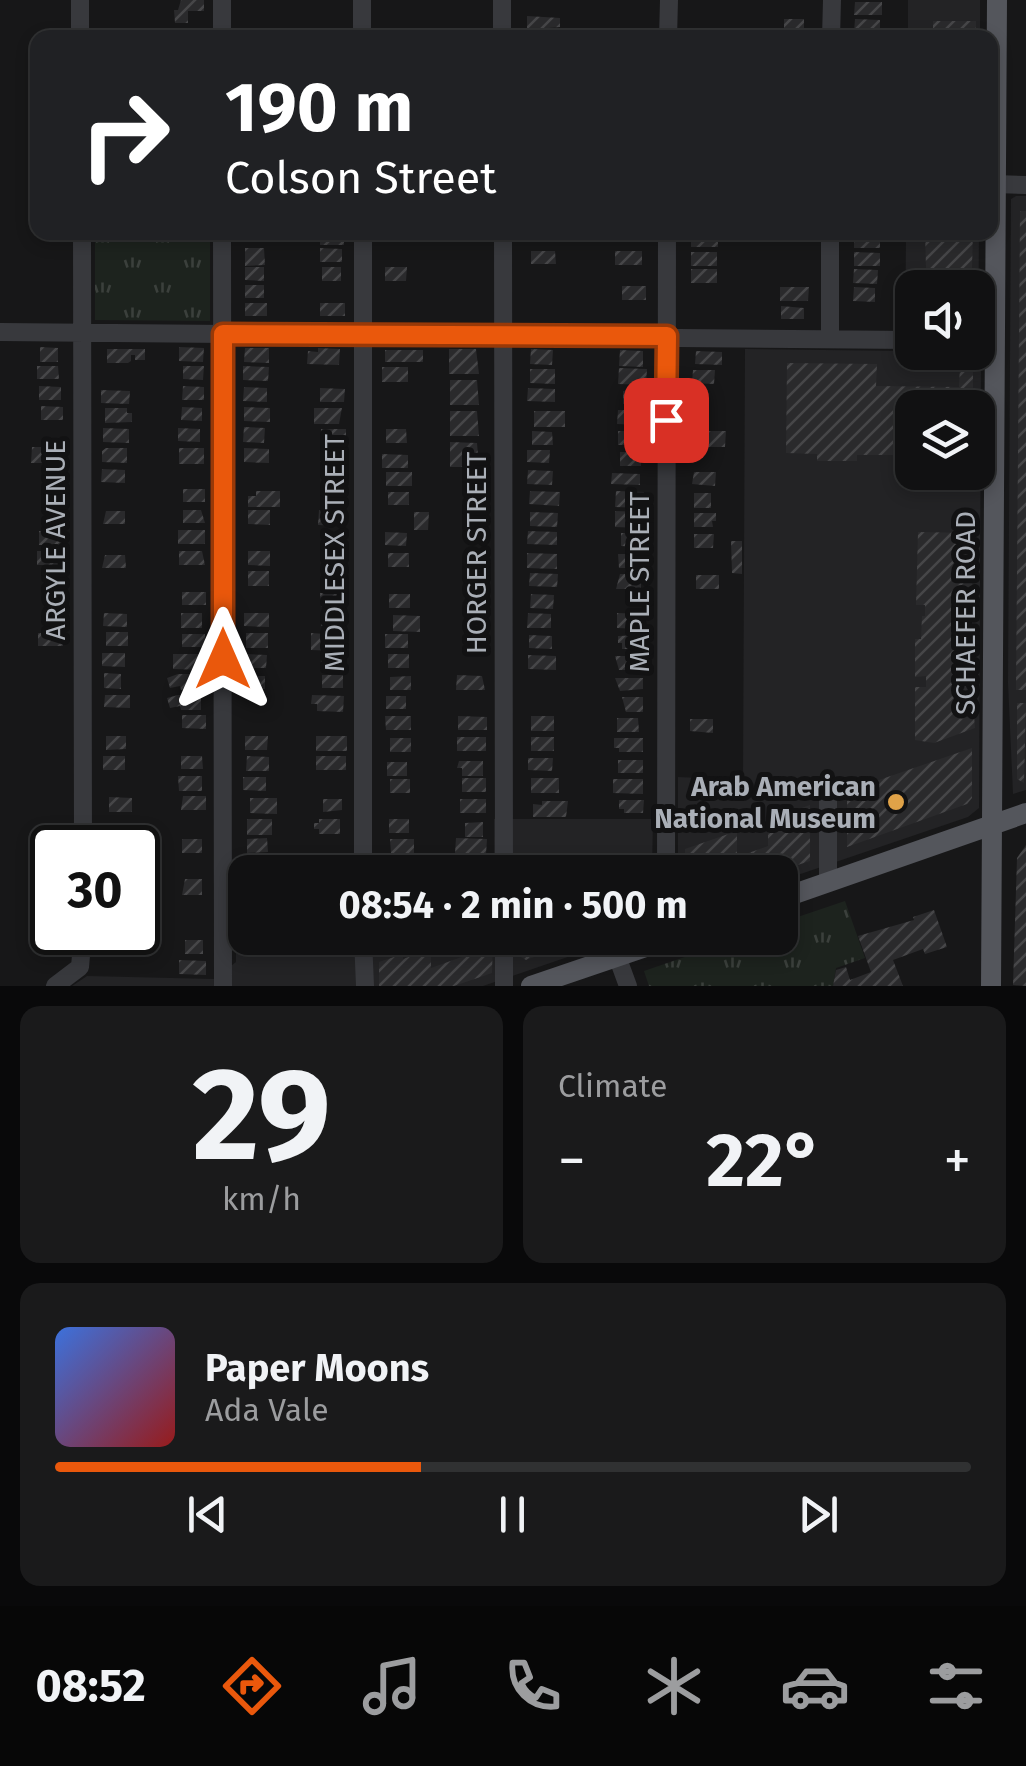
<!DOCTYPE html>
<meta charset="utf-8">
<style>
body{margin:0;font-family:"Fira Sans",sans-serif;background:#1a1a1b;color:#f1f3f6;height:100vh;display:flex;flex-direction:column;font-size:38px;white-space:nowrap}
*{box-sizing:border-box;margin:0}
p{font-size:32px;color:#9c9d9f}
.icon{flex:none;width:55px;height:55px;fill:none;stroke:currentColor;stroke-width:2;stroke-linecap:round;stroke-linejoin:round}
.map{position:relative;height:986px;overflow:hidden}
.sheet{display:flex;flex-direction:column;gap:20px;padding:20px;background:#09090a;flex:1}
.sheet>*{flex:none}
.top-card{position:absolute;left:30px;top:30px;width:968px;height:210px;border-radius:20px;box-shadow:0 5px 15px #0003,0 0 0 2px #303132;background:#202124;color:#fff;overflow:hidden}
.buttons{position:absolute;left:895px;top:270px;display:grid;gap:20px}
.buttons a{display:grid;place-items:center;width:100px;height:100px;border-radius:20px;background:#111112;box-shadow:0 5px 15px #0003,0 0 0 2px #303132;font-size:50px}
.speed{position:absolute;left:30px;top:825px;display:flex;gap:20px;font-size:50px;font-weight:700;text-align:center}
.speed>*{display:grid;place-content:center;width:130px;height:130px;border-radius:50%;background:#111112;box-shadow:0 5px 15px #0003,0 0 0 2px #303132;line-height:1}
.speed .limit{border:5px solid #111;border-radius:15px;background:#fff;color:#111}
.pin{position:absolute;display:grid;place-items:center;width:85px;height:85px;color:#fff;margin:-42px;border-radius:20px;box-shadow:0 5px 15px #0006}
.me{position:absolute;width:110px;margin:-55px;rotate:0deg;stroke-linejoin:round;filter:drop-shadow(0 0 8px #0008)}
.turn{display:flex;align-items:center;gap:35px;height:210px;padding:0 30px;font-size:45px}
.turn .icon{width:130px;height:130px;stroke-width:2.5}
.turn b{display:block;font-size:70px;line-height:85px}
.big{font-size:75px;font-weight:700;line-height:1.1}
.sheet .widget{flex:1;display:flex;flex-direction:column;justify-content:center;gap:15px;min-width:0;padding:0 35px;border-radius:20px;background:#1a1a1b}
.sheet .dial{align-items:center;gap:0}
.dial b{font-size:130px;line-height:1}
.song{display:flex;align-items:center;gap:30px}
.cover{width:120px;height:120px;border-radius:15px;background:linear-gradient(135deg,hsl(220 70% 55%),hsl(0 70% 35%))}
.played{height:10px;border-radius:5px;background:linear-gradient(90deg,#ea580c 40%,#303132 40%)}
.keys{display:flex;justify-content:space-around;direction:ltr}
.heat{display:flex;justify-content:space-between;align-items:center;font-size:55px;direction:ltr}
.sheet .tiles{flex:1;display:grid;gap:20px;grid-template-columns:1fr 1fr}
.widget:last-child{grid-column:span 2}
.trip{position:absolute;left:228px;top:855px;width:570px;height:100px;border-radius:20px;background:#111112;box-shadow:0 5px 15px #0003,0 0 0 2px #303132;font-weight:700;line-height:100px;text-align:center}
.dock{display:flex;height:160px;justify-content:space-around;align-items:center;background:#070707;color:#9c9d9f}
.dock .icon{width:70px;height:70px}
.dock .active{color:#ea580c}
.dock b{font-size:45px;color:#f1f3f6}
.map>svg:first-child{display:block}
</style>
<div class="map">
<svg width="1026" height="986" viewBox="0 0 1026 986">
<defs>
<pattern id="park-tufts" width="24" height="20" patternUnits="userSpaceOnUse" patternTransform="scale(2.5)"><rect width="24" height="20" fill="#1d231e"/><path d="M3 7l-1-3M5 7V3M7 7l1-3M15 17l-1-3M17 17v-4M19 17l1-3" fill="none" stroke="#3b403c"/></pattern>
<pattern id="building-hatch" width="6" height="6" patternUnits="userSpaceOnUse" patternTransform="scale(2.5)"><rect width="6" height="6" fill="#2a2a2c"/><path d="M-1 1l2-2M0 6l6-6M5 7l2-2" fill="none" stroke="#464648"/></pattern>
</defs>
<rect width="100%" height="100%" fill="#171718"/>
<path fill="#232325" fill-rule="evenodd" d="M908,0H980V37L908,38Z
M1016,196H1026V790L1013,794L1008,683L1011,199Z
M906,233H979L978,354H975L981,362L979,808L968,817L780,881V872H678V777L743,780L745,349L905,351ZM912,288H978V352H912ZM912,408H978V472H912Z
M494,819H653L652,872H494Z
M295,938H623L483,986H72L87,976L214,979L236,962V940Z"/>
<path fill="url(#park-tufts)" d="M95,233H210V321L95,320Z
M845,901L865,958L836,968L833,986H649L644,971L740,938H780V923Z"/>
<path fill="url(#building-hatch)" d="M181,0H204V11H188V23H175L174,10H178Z
M855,2H882V15H854Z
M527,16L560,18V27L527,30Z
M784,19H804V32H784Z
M855,19L880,20V33L854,32Z
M933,21H976V38H933Z
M1020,211H1026V690H1016Z
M320,232H344V245H320Z
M925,232H973L972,268H926Z
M691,233H718V247H691Z
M854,235H880V248H854Z
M245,248H264L265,265L245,266Z
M320,248L342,249V262H320Z
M531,251H555L556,264H531Z
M615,251H642V265H615Z
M691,252H717V266H691Z
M854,252L880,253V266H854Z
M245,267H264V281L245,280Z
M322,267H341V281H322Z
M385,267H407L406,281H385Z
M691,269H717V283H691Z
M854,269L878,270L877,284L853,283Z
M245,285H264V298H245Z
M622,286H646V300H622Z
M780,287H809L808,301H780Z
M854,287L875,288V302L853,301Z
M245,303H267V316H245Z
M320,303H345V316H320Z
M781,306L804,308V319H781Z
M40,347L58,348V362H40Z
M179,347L204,348L203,362L179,361Z
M245,348H269V363L244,362Z
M318,348L340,349L339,365L307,364L308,351L318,352Z
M107,349H145V360H135V355H131V361L128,363H107Z
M449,349H476L479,374H449Z
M531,349L553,350L552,365L530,364Z
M385,350H423V362H385Z
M620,350L643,351V367L619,366Z
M696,351L722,352V365L695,364Z
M787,363L877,364L876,386L959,387L960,365H973V408H912V461H904V455H857V461H817V454L786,453Z
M37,366H58L59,379H37Z
M183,366H204L203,380L183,379Z
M243,366L269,367L268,381L243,380Z
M382,367H408V382H382Z
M619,368L647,369L646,385L618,384Z
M530,369H555V384L530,383Z
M693,370H715L714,384L692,383Z
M450,380H477L479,405H450Z
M39,386L61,387V400H39Z
M183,386L204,387V400H182Z
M244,387L267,388V402L243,401Z
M320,388L345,389L344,402H320Z
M528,388L555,389V402L527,401Z
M101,390L130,391L129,404L101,403Z
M623,391H646V402L623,404Z
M41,406L63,407V420H41Z
M182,407L202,408V421L181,420Z
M244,407L270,408V422L244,421Z
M105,408H127V413H132V422L105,423Z
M314,408H342L339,424H314Z
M618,410H646L645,425L617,424Z
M450,411H477L479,436H450Z
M534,411H565V427H534Z
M244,427L265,428L264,443L243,442Z
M103,428L129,429V443L103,442Z
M178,428L200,429V442L178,441Z
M321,429H346V442H321Z
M386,429H406L407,443H386Z
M532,431L552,432L553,445H532Z
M618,431H639V445H618Z
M696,431H726L725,447H696Z
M450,442L477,443L479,467H450Z
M32,447H55V463H31Z
M106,448H127V463L102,462V451Z
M179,448H204V464H179Z
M244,448L269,449V463L244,462Z
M320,449H345V463L320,462Z
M527,450H550L549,463L527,462Z
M620,452H641V466H620Z
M382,454L408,455V468H382Z
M102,469L125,470V483L101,482Z
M324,470H345V483L324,484Z
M528,470L553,471L552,485L527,484Z
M386,472H412V486H386Z
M694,472H716L715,486L692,484Z
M612,473L640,474V485L611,484Z
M183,489H205V502H183Z
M256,491H280V507H248V496H256Z
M324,491H345V504H324Z
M530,491L560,492L559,506L529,504Z
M616,491L644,492V508L615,507Z
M388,492H409V505H388Z
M694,493H711V508H694Z
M183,510H201L205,523H183Z
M248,510H270V525L248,524Z
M319,510L344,511V526L318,525Z
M106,511H125V524H103Z
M615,511L642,512L641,528L615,527Z
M414,512H429L428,530H414Z
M530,512L558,513L557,527L530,526Z
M694,513H716V521H712L713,527H694Z
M178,530H205V544H178Z
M39,531H59L62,545H39Z
M528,531L557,532V545L527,544Z
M385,532L407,533L406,546L385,545Z
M918,532L973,533L971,677L975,728L934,743L915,740V687H926V676L915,677V639H921L922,616H925V605H916Z
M323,533H344V546H323Z
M621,533H641V547L621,546Z
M694,534H714L713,548H694Z
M731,541H742V574L732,573Z
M37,551H59V565H37Z
M179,551H202L205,565H179Z
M248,551H270V566L248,565Z
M325,552H345L346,566H325Z
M388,553H409V567H388Z
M527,553L557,554V569L527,568Z
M618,554H641V568H619Z
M105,555H125L126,568H102Z
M248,571H269V586H248Z
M324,573H345V586H324Z
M530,573L558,574L557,587L529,586Z
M620,574H641V589H616Z
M696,575H719V589H696Z
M182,592H206V605H182Z
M320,593H341V606L321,607Z
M389,594H410V608H389Z
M531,594L554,595L553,609L530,608Z
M104,613L127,614V627L103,626Z
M181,613H202V628H181Z
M244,613H269V627L244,626Z
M321,613H342V626H321Z
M528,613L551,614V628H527Z
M617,613L644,614L643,629L617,628Z
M393,615L420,616V632L393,631Z
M106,632H128V646H106Z
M38,633H63V646H38Z
M246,633H268V648H246Z
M311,633L340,635V645H336V651L311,650Z
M182,634H205V647H182Z
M385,634H408V648H385Z
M529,635L552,636V649L529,648Z
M642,635V649H622V643H618V636Z
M102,653H125V667L102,666Z
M173,654H199L201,670L173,669Z
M246,654L267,655L266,668H246Z
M321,654H342V668H321Z
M388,654H409V668H388Z
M528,655L556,656V670L528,669Z
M615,656H644V670H619Z
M104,673L121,674V689L104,688Z
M178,674H201V690H181L180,686L170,688L167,678Z
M322,675H343V688H322Z
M457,675L482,676L485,690H456Z
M244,676H265V689H247Z
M411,676V690H390V677Z
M615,678H643V689L620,691Z
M105,695H130V708L104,707Z
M178,695H201V710H181L180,706L170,708L167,698Z
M312,695L344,696L343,712L317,711V704H311Z
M386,696H406V709H386Z
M622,697H643V712H626Z
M1017,703H1026L1024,783L1017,779Z
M182,715H206V729L182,728Z
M385,716H411V730H386Z
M458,716L487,717V730H458Z
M531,716H554V731H531Z
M617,718H638L639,732H617Z
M690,719H713V733L690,731Z
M106,736H126V749L106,750Z
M245,736H268L267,750H245Z
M316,736H347V751H316Z
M457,737H486V751H457Z
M531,737H554V751H531Z
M390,738H411V752H390Z
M614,738H643V752H619V748H614Z
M972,748V798L967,804L847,847V791Z
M103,756H125V770H103Z
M181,756H202L203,769H181Z
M247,756L269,757V771H246Z
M316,756H346V770H316Z
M528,758H553L552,771L528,770Z
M618,760H643V773H618Z
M459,761H483V776H462V768H457Z
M387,762H407V776H387Z
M178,776H202V791H179Z
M243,777H266V791L243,790Z
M462,778H486V792H462Z
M531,778H559V793H531Z
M390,779H410V793H390Z
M613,779H643V794L613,793Z
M183,796H206V810H181Z
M109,797L132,798V812H109Z
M250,798H277V814L250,813Z
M323,799H342V810L323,812Z
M460,799H486V813H460Z
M619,800H644L643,813H624V809H619Z
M542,801H568L566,817H533V804L542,805Z
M810,805V861L776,872H685V849L737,831V857L768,846V822H779V816Z
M247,819H272V835H247Z
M319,819H340V834H319V829H314V823H319Z
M389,819H409V833H389Z
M483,822V837H465V823Z
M267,838L268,852L247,853V839Z
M456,838L487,839L486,854L455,853Z
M182,839H202V853H182Z
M390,839H414V853H391Z
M1026,845V986L1013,985L1017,858Z
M320,859L346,860V872H320Z
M386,859H409L410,872H386Z
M458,861H484V872H458Z
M185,879H202V895H182Z
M934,910L947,947L925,954L923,949L893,960L903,986H833L836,970L846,967L850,980L871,972L858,936L914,920L913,917Z
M473,938H493L492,973L454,986H379V962L403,954V959L422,952V946L431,943V968L470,954Z
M521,938H571V943L526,960L521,957Z
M185,940H203V954H185Z
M179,960L206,961V975L179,974Z"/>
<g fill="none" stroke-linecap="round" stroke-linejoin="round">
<path stroke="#38393d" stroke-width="18" d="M80,0V38
M222,0V38
M362,0V38
M502,0V38
M668,38L669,0
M831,38L832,0
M995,184L1026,185
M82,232L83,848
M222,232L223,986
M363,232V872
M503,232L504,872
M0,332L912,340
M830,339V232
M666,872L667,232
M828,882V789
M363,938L365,986
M504,938V986
M617,956L628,986
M55,986L80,967L83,932"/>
<path stroke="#54565c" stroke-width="20" d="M780,899L1026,813
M531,986L672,938
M991,986L997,0"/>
</g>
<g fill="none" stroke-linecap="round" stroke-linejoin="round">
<g stroke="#983908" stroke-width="25">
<path id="route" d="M223,659V334L667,336L666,420"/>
</g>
<use href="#route" stroke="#ea580c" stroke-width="18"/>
</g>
<circle fill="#dfa248" stroke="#121213" stroke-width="4" cx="896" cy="802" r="10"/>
<g text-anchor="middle" stroke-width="10" stroke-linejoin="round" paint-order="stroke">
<g font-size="28" fill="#aaafb7" stroke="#121213">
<text transform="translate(55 540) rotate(-90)" y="10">ARGYLE AVENUE</text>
<text transform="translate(334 553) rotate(-90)" y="10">MIDDLESEX STREET</text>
<text transform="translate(476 553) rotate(-90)" y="10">HORGER STREET</text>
<text transform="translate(639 582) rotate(-90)" y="10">MAPLE STREET</text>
<text transform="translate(965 613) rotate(-90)" y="10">SCHAEFER ROAD</text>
</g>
<g font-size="28" font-weight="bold" fill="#aaafb7" stroke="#121213" text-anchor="end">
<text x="876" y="796">Arab American<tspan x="876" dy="32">National Museum</tspan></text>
</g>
</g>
</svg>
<div class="buttons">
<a><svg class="icon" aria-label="sound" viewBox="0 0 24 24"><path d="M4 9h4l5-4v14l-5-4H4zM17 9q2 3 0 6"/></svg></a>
<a><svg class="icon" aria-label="layers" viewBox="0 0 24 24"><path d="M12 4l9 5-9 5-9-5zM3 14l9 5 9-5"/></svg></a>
</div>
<div class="speed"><div class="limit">30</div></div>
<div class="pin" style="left:666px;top:420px;background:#d93025"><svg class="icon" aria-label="arrive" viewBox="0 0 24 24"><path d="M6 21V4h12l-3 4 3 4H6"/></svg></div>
<svg class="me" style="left:223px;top:659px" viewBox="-20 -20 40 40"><path d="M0-17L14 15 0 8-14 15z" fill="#ea580c" stroke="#fff" stroke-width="4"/></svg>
<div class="trip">08:54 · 2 min · 500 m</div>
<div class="top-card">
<div class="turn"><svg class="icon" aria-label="right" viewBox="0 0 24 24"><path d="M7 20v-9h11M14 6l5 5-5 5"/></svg><div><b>190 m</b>Colson Street</div></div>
</div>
</div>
<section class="sheet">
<div class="tiles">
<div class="widget dial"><b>29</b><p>km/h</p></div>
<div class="widget"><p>Climate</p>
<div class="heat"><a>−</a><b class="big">22°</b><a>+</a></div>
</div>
<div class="widget">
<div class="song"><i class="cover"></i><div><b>Paper Moons</b><p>Ada Vale</p></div></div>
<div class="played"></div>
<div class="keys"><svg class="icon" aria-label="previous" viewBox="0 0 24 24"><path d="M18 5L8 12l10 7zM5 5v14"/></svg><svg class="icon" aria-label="pause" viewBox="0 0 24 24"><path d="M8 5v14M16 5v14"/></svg><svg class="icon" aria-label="next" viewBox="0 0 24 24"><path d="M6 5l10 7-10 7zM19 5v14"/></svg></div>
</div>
</div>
</section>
<nav class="dock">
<b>08:52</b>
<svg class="icon active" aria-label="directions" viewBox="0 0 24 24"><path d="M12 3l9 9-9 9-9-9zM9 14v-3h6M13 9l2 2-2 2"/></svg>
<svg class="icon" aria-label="music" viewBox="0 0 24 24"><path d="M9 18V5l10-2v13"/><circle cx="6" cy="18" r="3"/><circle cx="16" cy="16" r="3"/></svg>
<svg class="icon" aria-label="phone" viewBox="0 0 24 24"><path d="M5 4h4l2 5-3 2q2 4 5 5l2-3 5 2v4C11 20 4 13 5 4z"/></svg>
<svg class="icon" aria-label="climate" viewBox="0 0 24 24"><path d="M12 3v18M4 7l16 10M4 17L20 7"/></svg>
<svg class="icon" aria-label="car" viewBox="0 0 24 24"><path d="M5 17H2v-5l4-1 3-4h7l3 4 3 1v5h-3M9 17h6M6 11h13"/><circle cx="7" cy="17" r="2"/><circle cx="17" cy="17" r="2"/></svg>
<svg class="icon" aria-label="filters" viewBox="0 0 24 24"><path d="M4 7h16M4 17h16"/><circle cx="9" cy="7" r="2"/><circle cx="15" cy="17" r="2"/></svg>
</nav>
